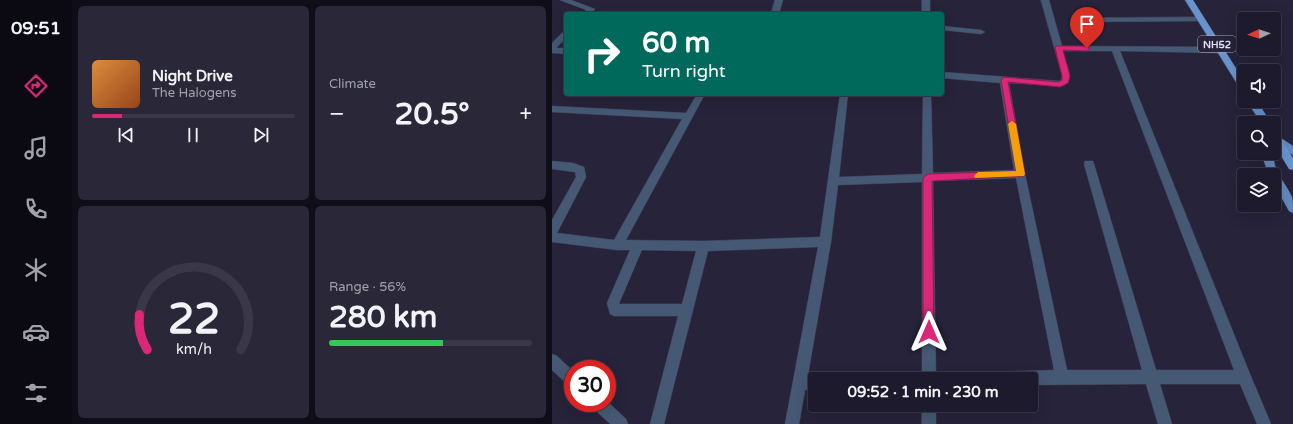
<!DOCTYPE html>
<meta charset="utf-8">
<style>
body{margin:0;font-family:"Varela Round",sans-serif;background:#292738;color:#f1f3f6;height:100vh;display:flex;flex-direction:column;font-size:15px;white-space:nowrap}
*{box-sizing:border-box;margin:0}
p{font-size:13px;color:#a0a1a9}
.icon{flex:none;width:22px;height:22px;fill:none;stroke:currentColor;stroke-width:2;stroke-linecap:round;stroke-linejoin:round}
.map{position:relative;flex:1;overflow:hidden}
.side{display:flex;flex-direction:column;gap:6px;padding:6px;background:#0f0e18;width:480px}
.side>*{flex:none}
.hud{position:absolute;left:12px;top:12px;width:380px;height:84px;border-radius:4px;box-shadow:0 4px 16px #0002,0 0 0 1px #3a3848;background:#00695c;color:#fff;overflow:hidden}
.needle{width:26px;rotate:267deg}
.tools{position:absolute;left:685px;top:12px;display:grid;gap:8px}
.tools a{display:grid;place-items:center;width:44px;height:44px;border-radius:4px;background:#1c1a2c;box-shadow:0 4px 16px #0002,0 0 0 1px #3a3848;font-size:20px}
.speed{position:absolute;left:12px;top:360px;display:flex;gap:8px;font-size:20px;font-weight:700;text-align:center}
.speed>*{display:grid;place-content:center;width:52px;height:52px;border-radius:50%;background:#1c1a2c;box-shadow:0 4px 16px #0002,0 0 0 1px #3a3848;line-height:1}
.speed .limit{border:6px solid #d22;background:#fff;color:#111}
.pin{position:absolute;display:grid;place-items:center;width:34px;height:34px;color:#fff;margin:-41px -17px;border-radius:50% 50% 50% 0;rotate:-45deg;box-shadow:0 0 4px #0007}
.pin .icon{rotate:45deg}
.me{position:absolute;width:44px;margin:-22px;rotate:0deg;stroke-linejoin:round;filter:drop-shadow(0 0 3px #0008)}
.turn{display:flex;align-items:center;gap:14px;height:84px;padding:0 12px;font-size:18px}
.turn .icon{width:52px;height:52px;stroke-width:2.5}
.turn b{display:block;font-size:28px;line-height:34px}
.big{font-size:30px;font-weight:700;line-height:1.1}
.side .widget{flex:1;display:flex;flex-direction:column;justify-content:center;gap:6px;min-width:0;padding:0 14px;border-radius:6px;background:#292738}
.side .dial{align-items:center;gap:0}
.dial svg{height:104px;overflow:visible;fill:none;stroke:#3a3848;stroke-width:7;stroke-linecap:round;text-anchor:middle}
.dial text{fill:#f1f3f6;stroke:none}
.song{display:flex;align-items:center;gap:12px}
.cover{width:48px;height:48px;border-radius:6px;background:linear-gradient(135deg,hsl(30 70% 55%),hsl(20 70% 35%))}
.played{height:4px;border-radius:2px;background:linear-gradient(90deg,#db2777 15%,#3a3848 15%)}
.keys{display:flex;justify-content:space-around;direction:ltr}
.heat{display:flex;justify-content:space-between;align-items:center;font-size:22px;direction:ltr}
.charge{height:6px;border-radius:3px;background:linear-gradient(90deg,#34c759 56%,#3a3848 0)}
.side .tiles{flex:1;display:grid;gap:6px;grid-template-columns:repeat(2,1fr)}
.trip{position:absolute;left:256px;top:372px;width:230px;height:40px;border-radius:4px;background:#1c1a2c;box-shadow:0 4px 16px #0002,0 0 0 1px #3a3848;font-weight:700;line-height:40px;text-align:center}
main{display:flex;flex:1;min-height:0}
.dock{display:flex;flex-direction:column;width:72px;justify-content:space-around;align-items:center;background:#0b0a12;color:#a0a1a9}
.dock .icon{width:28px;height:28px}
.dock .on{color:#db2777}
.dock b{font-size:18px;color:#f1f3f6}
.map>svg:first-child{display:block}
</style>
<main>
<nav class="dock">
<b>09:51</b>
<svg class="icon on" aria-label="directions" viewBox="0 0 24 24"><path d="M12 3l9 9-9 9-9-9zM9 14v-3h6M13 9l2 2-2 2"/></svg>
<svg class="icon" aria-label="music" viewBox="0 0 24 24"><path d="M9 18V5l10-2v13"/><circle cx="6" cy="18" r="3"/><circle cx="16" cy="16" r="3"/></svg>
<svg class="icon" aria-label="phone" viewBox="0 0 24 24"><path d="M5 4h4l2 5-3 2q2 4 5 5l2-3 5 2v4C11 20 4 13 5 4z"/></svg>
<svg class="icon" aria-label="climate" viewBox="0 0 24 24"><path d="M12 3v18M4 7l16 10M4 17L20 7"/></svg>
<svg class="icon" aria-label="car" viewBox="0 0 24 24"><path d="M5 17H2v-5l4-1 3-4h7l3 4 3 1v5h-3M9 17h6M6 11h13"/><circle cx="7" cy="17" r="2"/><circle cx="17" cy="17" r="2"/></svg>
<svg class="icon" aria-label="filters" viewBox="0 0 24 24"><path d="M4 7h16M4 17h16"/><circle cx="9" cy="7" r="2"/><circle cx="15" cy="17" r="2"/></svg>
</nav>
<section class="side">
<div class="tiles">
<div class="widget">
<div class="song"><i class="cover"></i><div><b>Night Drive</b><p>The Halogens</p></div></div>
<div class="played"></div>
<div class="keys"><svg class="icon" aria-label="previous" viewBox="0 0 24 24"><path d="M18 5L8 12l10 7zM5 5v14"/></svg><svg class="icon" aria-label="pause" viewBox="0 0 24 24"><path d="M8 5v14M16 5v14"/></svg><svg class="icon" aria-label="next" viewBox="0 0 24 24"><path d="M6 5l10 7-10 7zM19 5v14"/></svg></div>
</div>
<div class="widget"><p>Climate</p>
<div class="heat"><a>−</a><b class="big">20.5°</b><a>+</a></div>
</div>
<div class="widget dial"><svg viewBox="0 0 100 80">
<path d="M14 69A42 42 0 1 1 86 69"/>
<path d="M14 69A42 42 0 0 1 8 42" stroke="#db2777"/>
<text x="50" y="56" font-size="32" font-weight="700">22</text>
<text x="50" y="72" font-size="11">km/h</text>
</svg></div>
<div class="widget"><p>Range · 56%</p><b class="big">280 km</b><div class="charge"></div></div>
</div>
</section>
<div class="map">
<svg width="741" height="424" viewBox="0 0 741 424">
<rect width="100%" height="100%" fill="#26233a"/>
<g fill="none" stroke-linecap="round" stroke-linejoin="round">
<g stroke="#413e54" stroke-width="1">
<path id="minor" d="M8,0H19L43,9L39,14H31L34,10Z
M223,0H231L227,14H219Z
M370,0H378V14H370Z
M489,0H497L510,46L668,47L672,50L668,53L568,51L698,374L719,424H705L688,384H608L620,424H606L594,384L479,385V379H431L433,374L438,372L502,370L464,178L381,181L384,379H370V182L286,185L279,242L256,375H263L269,379H263V389L253,390L247,424H233L266,247L156,251L112,424H98L126,316H62L58,314L55,303L78,250H65L0,242V220L24,177L23,172L0,169V161L21,163L32,167L34,177L5,233L62,240L130,119L0,112V106L134,113L145,94H153L74,240L151,241L268,237L288,94H296L287,177L370,174L371,94H379L381,173L462,170L448,83L390,78V72L507,81L509,80L510,76ZM511,51H560L682,370H604L542,164L541,161H533L532,164L590,370H515L473,174L457,83L511,86L516,83L518,76ZM90,250L144,251L130,304H67Z
M649,17L653,19L652,21L528,22L524,20L528,18Z
M390,26L429,30L433,32L429,34L390,30Z
M11,32H14V38L4,48H14V54L0,53V43Z
M0,354L5,356L21,371V387L16,385L0,370Z
M55,401L74,419L76,424H58L41,408L39,403H55Z
M370,405H384V424H370Z"/>
</g>
<g stroke="#413e54" stroke-width="1">
<path id="primary" d="M723,134L741,146V155L725,145L722,146Z
M722,151L723,153C718,168 734,183 740,197C741,201 741,208 741,213L737,211L722,184V175H717L711,159L713,153H722Z"/>
</g>
<g stroke="#413e54" stroke-width="1">
<path id="trunk" d="M633,0H641L692,81V91L689,90Z
M695,101H705L719,123H709Z
M722,132L725,133L741,158V170L737,169L722,144Z"/>
</g>
<use href="#minor" fill="#455974" fill-rule="evenodd"/>
<use href="#primary" fill="#628ac1" fill-rule="evenodd"/>
<use href="#trunk" fill="#6794d0" fill-rule="evenodd"/>
</g>
<path fill="#db2777" stroke="#8e194d" d="M504,46H535L538,48L535,51L511,50L518,76L516,83L508,87L456,82L473,174L472,176L380,181L382,332L380,336L377,338L373,336L371,332V178L376,174L464,171L449,80L452,77L507,82L510,80V76L503,48Z"/>
<path fill="#f59e0b" d="M460,121L464,124L473,174L472,176L423,178L422,176L426,172L464,171L456,124Z"/>
<g text-anchor="middle" stroke-width="4" stroke-linejoin="round" paint-order="stroke">
<rect fill="#26233a" stroke="#acaabc" stroke-width="1" x="646" y="36" width="38" height="16" rx="3"/>
<g font-size="10" font-weight="bold" fill="#e5e4f4">
<text x="665" y="48">NH52</text>
</g>
</g>
</svg>
<div class="tools">
<a><svg class="needle" viewBox="-14 -14 28 28"><path d="M0-13l5 13h-10z" fill="#e53935"/><path d="M0 13l5-13h-10z" fill="#a0a1a9"/></svg></a>
<a><svg class="icon" aria-label="sound" viewBox="0 0 24 24"><path d="M4 9h4l5-4v14l-5-4H4zM17 9q2 3 0 6"/></svg></a>
<a><svg class="icon" aria-label="search" viewBox="0 0 24 24"><circle cx="10" cy="10" r="6"/><path d="M15 15l6 6"/></svg></a>
<a><svg class="icon" aria-label="layers" viewBox="0 0 24 24"><path d="M12 4l9 5-9 5-9-5zM3 14l9 5 9-5"/></svg></a>
</div>
<div class="speed"><div class="limit">30</div></div>
<div class="pin" style="left:535px;top:48px;background:#d93025"><svg class="icon" aria-label="arrive" viewBox="0 0 24 24"><path d="M6 21V4h12l-3 4 3 4H6"/></svg></div>
<svg class="me" style="left:377px;top:332px" viewBox="-20 -20 40 40"><path d="M0-17L14 15 0 8-14 15z" fill="#db2777" stroke="#fff" stroke-width="4"/></svg>
<div class="trip">09:52 · 1 min · 230 m</div>
<div class="hud">
<div class="turn"><svg class="icon" aria-label="right" viewBox="0 0 24 24"><path d="M7 20v-9h11M14 6l5 5-5 5"/></svg><div><b>60 m</b>Turn right</div></div>
</div>
</div>
</main>
